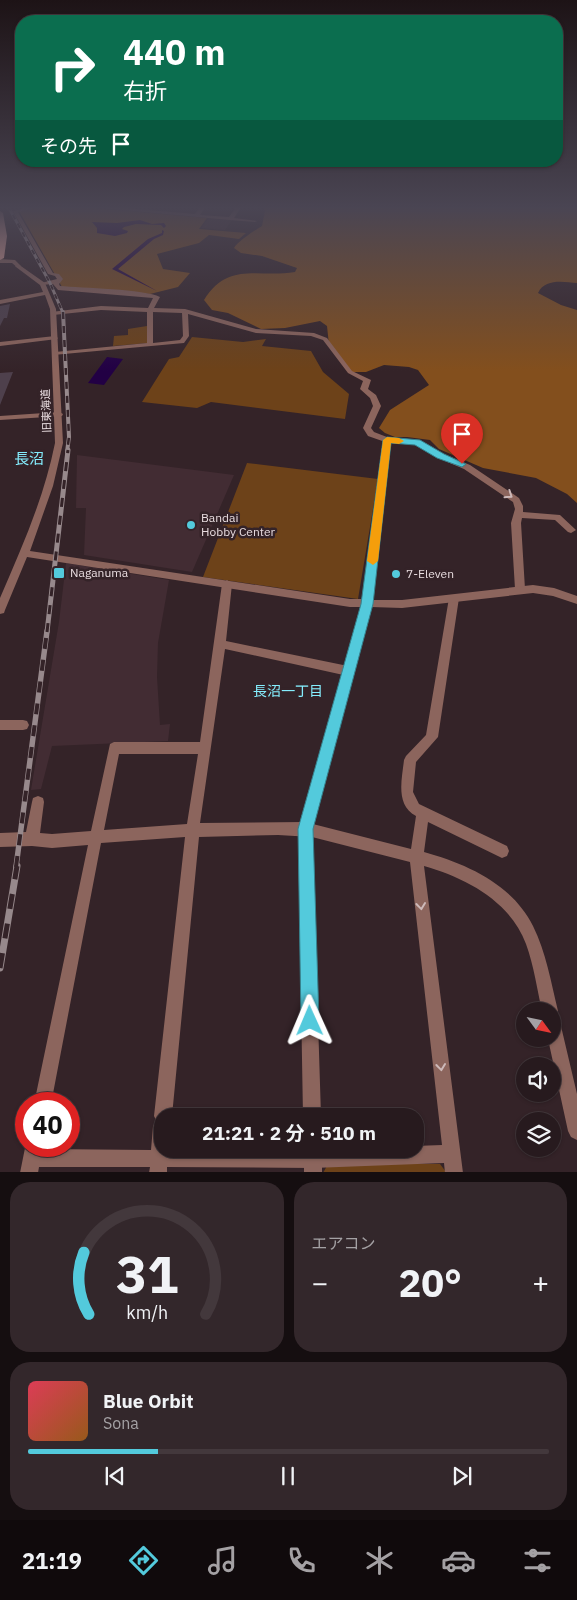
<!DOCTYPE html>
<html lang="ja">
<meta charset="utf-8">
<style>
body{margin:0;font-family:"IBM Plex Sans","Noto Sans JP",sans-serif;background:#33272b;color:#f1f3f6;height:100vh;display:flex;flex-direction:column;font-size:19px;white-space:nowrap}
*{box-sizing:border-box;margin:0}
p{font-size:16px;color:#a4a1a4}
.icon{flex:none;width:28px;height:28px;fill:none;stroke:currentColor;stroke-width:2;stroke-linecap:round;stroke-linejoin:round}
.map{position:relative;height:1172px;overflow:hidden}
.sheet{display:flex;flex-direction:column;gap:10px;padding:10px;background:#150e10;flex:1}
.sheet>*{flex:none}
.banner{position:absolute;left:15px;top:15px;width:548px;height:152px;border-radius:20px;box-shadow:0 1px 4px #0004,0 0 0 1px #43383c;background:#0b6e4f;color:#fff;overflow:hidden}
.needle{width:32px;rotate:123deg}
.buttons{position:absolute;left:516px;top:1002px;display:grid;gap:10px}
.buttons a{display:grid;place-items:center;width:45px;height:45px;border-radius:50%;background:#271a1e;box-shadow:0 1px 4px #0004,0 0 0 1px #43383c;font-size:25px}
.speed{position:absolute;left:15px;top:1092px;display:flex;gap:10px;font-size:25px;font-weight:700;text-align:center}
.speed>*{display:grid;place-content:center;width:65px;height:65px;border-radius:50%;background:#271a1e;box-shadow:0 1px 4px #0004,0 0 0 1px #43383c;line-height:1}
.speed .limit{border:8px solid #d22;background:#fff;color:#111}
.pin{position:absolute;display:grid;place-items:center;width:42px;height:42px;color:#fff;margin:-51px -21px;border-radius:50% 50% 50% 0;rotate:-45deg;box-shadow:0 0 5px #0007}
.pin .icon{rotate:45deg}
.me{position:absolute;width:55px;margin:-28px;rotate:359deg;stroke-linejoin:round;filter:drop-shadow(0 0 4px #0008)}
.turn{display:flex;align-items:center;gap:18px;height:105px;padding:0 25px;font-size:22px}
.turn .icon{width:65px;height:65px;stroke-width:2.5}
.turn b{display:block;font-size:35px;line-height:42px}
.then{display:flex;align-items:center;height:48px;padding:0 25px;background:#0003;gap:10px;font-size:19px}
.big{font-size:38px;font-weight:700;line-height:1.1}
.sheet .tile{flex:1;display:flex;flex-direction:column;justify-content:center;gap:8px;min-width:0;padding:0 18px;border-radius:20px;background:#33272b}
.sheet .dial{align-items:center;gap:0}
.dial svg{height:130px;overflow:visible;fill:none;stroke:#43383c;stroke-width:7;stroke-linecap:round;text-anchor:middle}
.dial text{fill:#f1f3f6;stroke:none}
.song{display:flex;align-items:center;gap:15px}
.cover{width:60px;height:60px;border-radius:8px;background:linear-gradient(135deg,hsl(350 70% 55%),hsl(30 70% 35%))}
.played{height:5px;border-radius:2px;background:linear-gradient(90deg,#53cadc 25%,#43383c 25%)}
.keys{display:flex;justify-content:space-around;direction:ltr}
.heat{display:flex;justify-content:space-between;align-items:center;font-size:28px;direction:ltr}
.sheet .tiles{flex:1;display:grid;gap:10px;grid-template-columns:1fr 1fr}
.tile:last-child{grid-column:span 2}
.trip{position:absolute;left:154px;top:1108px;width:270px;height:50px;border-radius:20px;background:#271a1e;box-shadow:0 1px 4px #0004,0 0 0 1px #43383c;font-weight:700;line-height:50px;text-align:center}
.dock{display:flex;height:80px;justify-content:space-around;align-items:center;background:#100a0c;color:#a4a1a4}
.dock .icon{width:35px;height:35px}
.dock .on{color:#53cadc}
.dock b{font-size:22px;color:#f1f3f6}
.map>svg:first-child{display:block}
</style>
<div class="map">
<svg width="577" height="1173" viewBox="0 0 577 1173">
<rect width="100%" height="100%" fill="#342328"/>
<path fill="#422c33" d="M209,218L232,220L225,230L201,228Z
M77,455L234,475L192,572L84,555L86,508H76Z
M66,563L169,580L158,643L157,677L160,725L170,724L168,741L52,746L41,789L31,790L59,622Z"/>
<path fill="#6d4219" d="M147,326L148,343L113,346L114,336L128,335V329Z
M192,337L243,342L266,339L262,346L311,351L323,372L349,394L345,419L211,402L197,408L142,402L169,359L179,357Z
M247,463L378,479L358,599L203,577Z
M328,1164H440L446,1172L323,1173Z"/>
<path fill="#834f1d" d="M51,206H72L207,218L199,229L246,233L239,239L209,235L199,243L157,254L163,269L190,273L178,287L150,294L62,287L19,211Z
M262,206H577V283C564,282 545,278 538,293L561,305L577,310V503L567,494L536,478L483,468L439,449L430,440L407,437H395L385,433L379,428L390,410L429,385L418,370L409,367L384,365L366,372H350L329,345L327,326L320,321L285,328L261,329L228,313L212,310L204,300C228,261 257,278 295,272L297,268L262,256L241,253L234,248C238,241 254,231 262,226L265,211Z"/>
<path fill="#204" d="M140,220L152,224L164,223L166,226L164,228L161,225L136,224L124,227L122,229L128,231L127,233L115,236L97,233V228L92,222L117,223Z
M162,230L164,231L163,235L154,239L118,269L157,291L112,269L148,239L162,233Z
M107,357L123,359L104,385L88,383Z"/>
<path fill="#4e404c" d="M10,304L7,318H4L0,326V306Z
M13,372L0,405V373Z"/>
<g fill="none" stroke-linecap="round" stroke-linejoin="round">
<path fill="#8c655d" fill-rule="evenodd" d="M33,206L39,207L18,212L53,273L59,274L63,279L59,284L60,286C81,288 145,289 160,297L154,308L185,309L256,329L314,333L327,338L352,371L371,380L368,389L376,395L381,406L371,428L374,432L392,439L420,440L444,454L470,465L519,498L523,506V512L560,515L576,530L571,533L568,532L555,520L522,518L521,523L525,589L520,593L516,592L515,589L511,523L515,509L513,502L464,469L438,458L415,444L388,443L368,436L363,428L373,406L370,398L360,389L363,381L348,373L323,340L311,336L256,333L188,314L189,336L184,343L53,355L52,354L55,352L147,343V312L101,310L53,315L51,314V312L101,306L148,308L153,298L58,290L53,284L41,285V283L57,279L55,276L48,274L13,211ZM153,312L182,313L183,336L180,340L153,343Z
M79,206H102L195,214L201,206H206L200,215L229,217L237,206H242L234,218L257,221L255,222L230,220Z
M0,259L15,260L21,266L18,268L12,263H0Z
M55,336L58,338L57,339L0,346V342Z
M59,412L63,414L62,416L0,420V416Z
M227,580L232,584L226,641L348,666L352,668L354,671L352,674L348,676L225,649L200,823L305,822L411,849L416,816C395,805 402,779 404,760L406,756L426,735L449,598L450,595H458L459,598L438,737L416,762L413,792L419,804L507,846L509,851L507,856L502,858L428,822L424,852C467,864 512,884 533,926C546,952 551,982 558,1011L556,1016L560,1022L577,1094V1140L571,1137L568,1131L548,1039H552V1011H542C537,989 534,966 526,944C510,901 466,878 424,866L463,1173H445L444,1163L313,1168L167,1167V1173H149L150,1167H39L38,1173H20L26,1143V1146H43L42,1149L151,1150L153,1126L156,1120L154,1116L185,837L101,843L51,1104H34L88,845L52,848L32,846L0,847V833L26,832L32,802L33,798L38,796L43,798L44,802L40,833L52,834L91,831L110,744L114,742H200L222,584ZM119,754H198L187,824L104,830ZM278,835L312,837L410,862L442,1145L415,1146V1149L313,1150L162,1149V1116H172L199,837Z
M0,720H23L27,721L29,725L27,729L23,730H0Z"/>
<path fill="#8c655d" fill-rule="evenodd" d="M18,264L45,283L56,309L63,443L53,486L30,551L350,599H362L383,440L387,438L391,440L373,600H402L533,585L554,588L577,596V604L553,596L533,593L402,608L371,607L312,829L321,1116H303L298,829L361,607H350L27,557L5,610L4,613L0,614V598C22,547 44,498 55,443L50,309L45,295L0,304V300L43,292L40,285L16,267L15,266Z
M304,1149H322V1173H304Z"/>
<path fill="#f8b1a4" fill-rule="evenodd" d="M0,211L3,213L7,236L4,258L0,260Z"/>
<g stroke="#97898c" stroke-width="3">
<path id="rail-far4" d="M8,206L50,283L63,313"/>
</g>
<g stroke="#97898c" stroke-width="4">
<path id="rail-far3" d="M63,312L69,437L67,452"/>
</g>
<g stroke="#97898c" stroke-width="5">
<path id="rail-far2" d="M47,632L68,450"/>
</g>
<g stroke="#97898c" stroke-width="5.5">
<path id="rail-far1" d="M16,867L47,631"/>
</g>
<g stroke="#97898c" stroke-width="7">
<path id="rail" d="M0,968L17,866"/>
</g>
<use href="#rail-far4" stroke="#342328" stroke-width="2" stroke-dasharray="5" stroke-linecap="butt"/>
<use href="#rail-far3" stroke="#342328" stroke-width="2.5" stroke-dasharray="7" stroke-linecap="butt"/>
<use href="#rail-far2" stroke="#342328" stroke-width="3" stroke-dasharray="9" stroke-linecap="butt"/>
<use href="#rail-far1" stroke="#342328" stroke-width="4" stroke-dasharray="11" stroke-linecap="butt"/>
<use href="#rail" stroke="#342328" stroke-width="5" stroke-dasharray="15" stroke-linecap="butt"/>
</g>
<defs><path id="oneway-chevron" d="M-2-3.5L2.5 0L-2 3.5" fill="none" stroke-width="1.6" stroke-linecap="round" stroke-linejoin="round" transform="scale(1.25)"/></defs>
<g stroke="#cdb9b9">
<use href="#oneway-chevron" transform="translate(509 495) rotate(34)"/>
<use href="#oneway-chevron" transform="translate(421 906) rotate(83)"/>
<use href="#oneway-chevron" transform="translate(441 1067) rotate(83)"/>
</g>
<linearGradient id="sky" x2="0" y2="1"><stop stop-color="#1d1316"/><stop offset="0.56" stop-color="#4a4553"/><stop offset="1" stop-color="#4a4553" stop-opacity="0"/></linearGradient>
<rect width="577" height="371" fill="url(#sky)"/>
<path fill="#53cadc" stroke="#36838f" d="M387,437L420,440L444,454L466,464L462,467L437,458L415,445L391,443L373,604L313,829L319,1021L316,1027L310,1030L303,1027L301,1021L298,829L361,604L383,440Z"/>
<path fill="#f59e0b" d="M387,437L399,438L404,441L399,444L391,443L378,561L373,565L367,561L383,440Z"/>
<g fill="#53cadc" stroke="#342328" stroke-width="2">
<circle cx="191" cy="525" r="5"/>
<rect x="53" y="567" width="12" height="12" rx="2.5"/>
<circle cx="396" cy="574" r="5"/>
</g>
<g text-anchor="middle" stroke-width="5" stroke-linejoin="round" paint-order="stroke">
<g font-size="11" fill="#e9dde0" stroke="#342328">
<text transform="translate(46 411) rotate(-92)" y="4">旧東海道</text>
</g>
<g font-size="12" fill="#e9dde0" stroke="#342328" text-anchor="start">
<text x="201" y="522">Bandai<tspan x="201" dy="14">Hobby Center</tspan></text>
<text x="70" y="577">Naganuma</text>
<text x="406" y="578">7-Eleven</text>
</g>
<g font-size="14" fill="#85eefe" stroke="#342328">
<text x="288" y="696">長沼一丁目</text>
</g>
<g font-size="15" fill="#85eefe" stroke="#342328">
<text x="29" y="464">長沼</text>
</g>
</g>
</svg>
<div class="buttons">
<a><svg class="needle" viewBox="-14 -14 28 28"><path d="M0-13l5 13h-10z" fill="#e53935"/><path d="M0 13l5-13h-10z" fill="#a4a1a4"/></svg></a>
<a><svg class="icon" aria-label="sound" viewBox="0 0 24 24"><path d="M4 9h4l5-4v14l-5-4H4zM17 9q2 3 0 6"/></svg></a>
<a><svg class="icon" aria-label="layers" viewBox="0 0 24 24"><path d="M12 4l9 5-9 5-9-5zM3 14l9 5 9-5"/></svg></a>
</div>
<div class="speed"><div class="limit">40</div></div>
<div class="pin" style="left:462px;top:464px;background:#d93025"><svg class="icon" aria-label="arrive" viewBox="0 0 24 24"><path d="M6 21V4h12l-3 4 3 4H6"/></svg></div>
<svg class="me" style="left:310px;top:1021px" viewBox="-20 -20 40 40"><path d="M0-17L14 15 0 8-14 15z" fill="#53cadc" stroke="#fff" stroke-width="4"/></svg>
<div class="trip">21:21 · 2 分 · 510 m</div>
<div class="banner">
<div class="turn"><svg class="icon" aria-label="right" viewBox="0 0 24 24"><path d="M7 20v-9h11M14 6l5 5-5 5"/></svg><div><b>440 m</b>右折</div></div>
<div class="then">その先<svg class="icon" aria-label="arrive" viewBox="0 0 24 24"><path d="M6 21V4h12l-3 4 3 4H6"/></svg></div>
</div>
</div>
<section class="sheet">
<div class="tiles">
<div class="tile dial"><svg viewBox="0 0 100 80">
<path d="M14 69A42 42 0 1 1 86 69"/>
<path d="M14 69A42 42 0 0 1 11 31" stroke="#53cadc"/>
<text x="50" y="56" font-size="32" font-weight="700">31</text>
<text x="50" y="72" font-size="11">km/h</text>
</svg></div>
<div class="tile"><p>エアコン</p>
<div class="heat"><a>−</a><b class="big">20°</b><a>+</a></div>
</div>
<div class="tile">
<div class="song"><i class="cover"></i><div><b>Blue Orbit</b><p>Sona</p></div></div>
<div class="played"></div>
<div class="keys"><svg class="icon" aria-label="previous" viewBox="0 0 24 24"><path d="M18 5L8 12l10 7zM5 5v14"/></svg><svg class="icon" aria-label="pause" viewBox="0 0 24 24"><path d="M8 5v14M16 5v14"/></svg><svg class="icon" aria-label="next" viewBox="0 0 24 24"><path d="M6 5l10 7-10 7zM19 5v14"/></svg></div>
</div>
</div>
</section>
<nav class="dock">
<b>21:19</b>
<svg class="icon on" aria-label="directions" viewBox="0 0 24 24"><path d="M12 3l9 9-9 9-9-9zM9 14v-3h6M13 9l2 2-2 2"/></svg>
<svg class="icon" aria-label="music" viewBox="0 0 24 24"><path d="M9 18V5l10-2v13"/><circle cx="6" cy="18" r="3"/><circle cx="16" cy="16" r="3"/></svg>
<svg class="icon" aria-label="phone" viewBox="0 0 24 24"><path d="M5 4h4l2 5-3 2q2 4 5 5l2-3 5 2v4C11 20 4 13 5 4z"/></svg>
<svg class="icon" aria-label="climate" viewBox="0 0 24 24"><path d="M12 3v18M4 7l16 10M4 17L20 7"/></svg>
<svg class="icon" aria-label="car" viewBox="0 0 24 24"><path d="M5 17H2v-5l4-1 3-4h7l3 4 3 1v5h-3M9 17h6M6 11h13"/><circle cx="7" cy="17" r="2"/><circle cx="17" cy="17" r="2"/></svg>
<svg class="icon" aria-label="filters" viewBox="0 0 24 24"><path d="M4 7h16M4 17h16"/><circle cx="9" cy="7" r="2"/><circle cx="15" cy="17" r="2"/></svg>
</nav>
